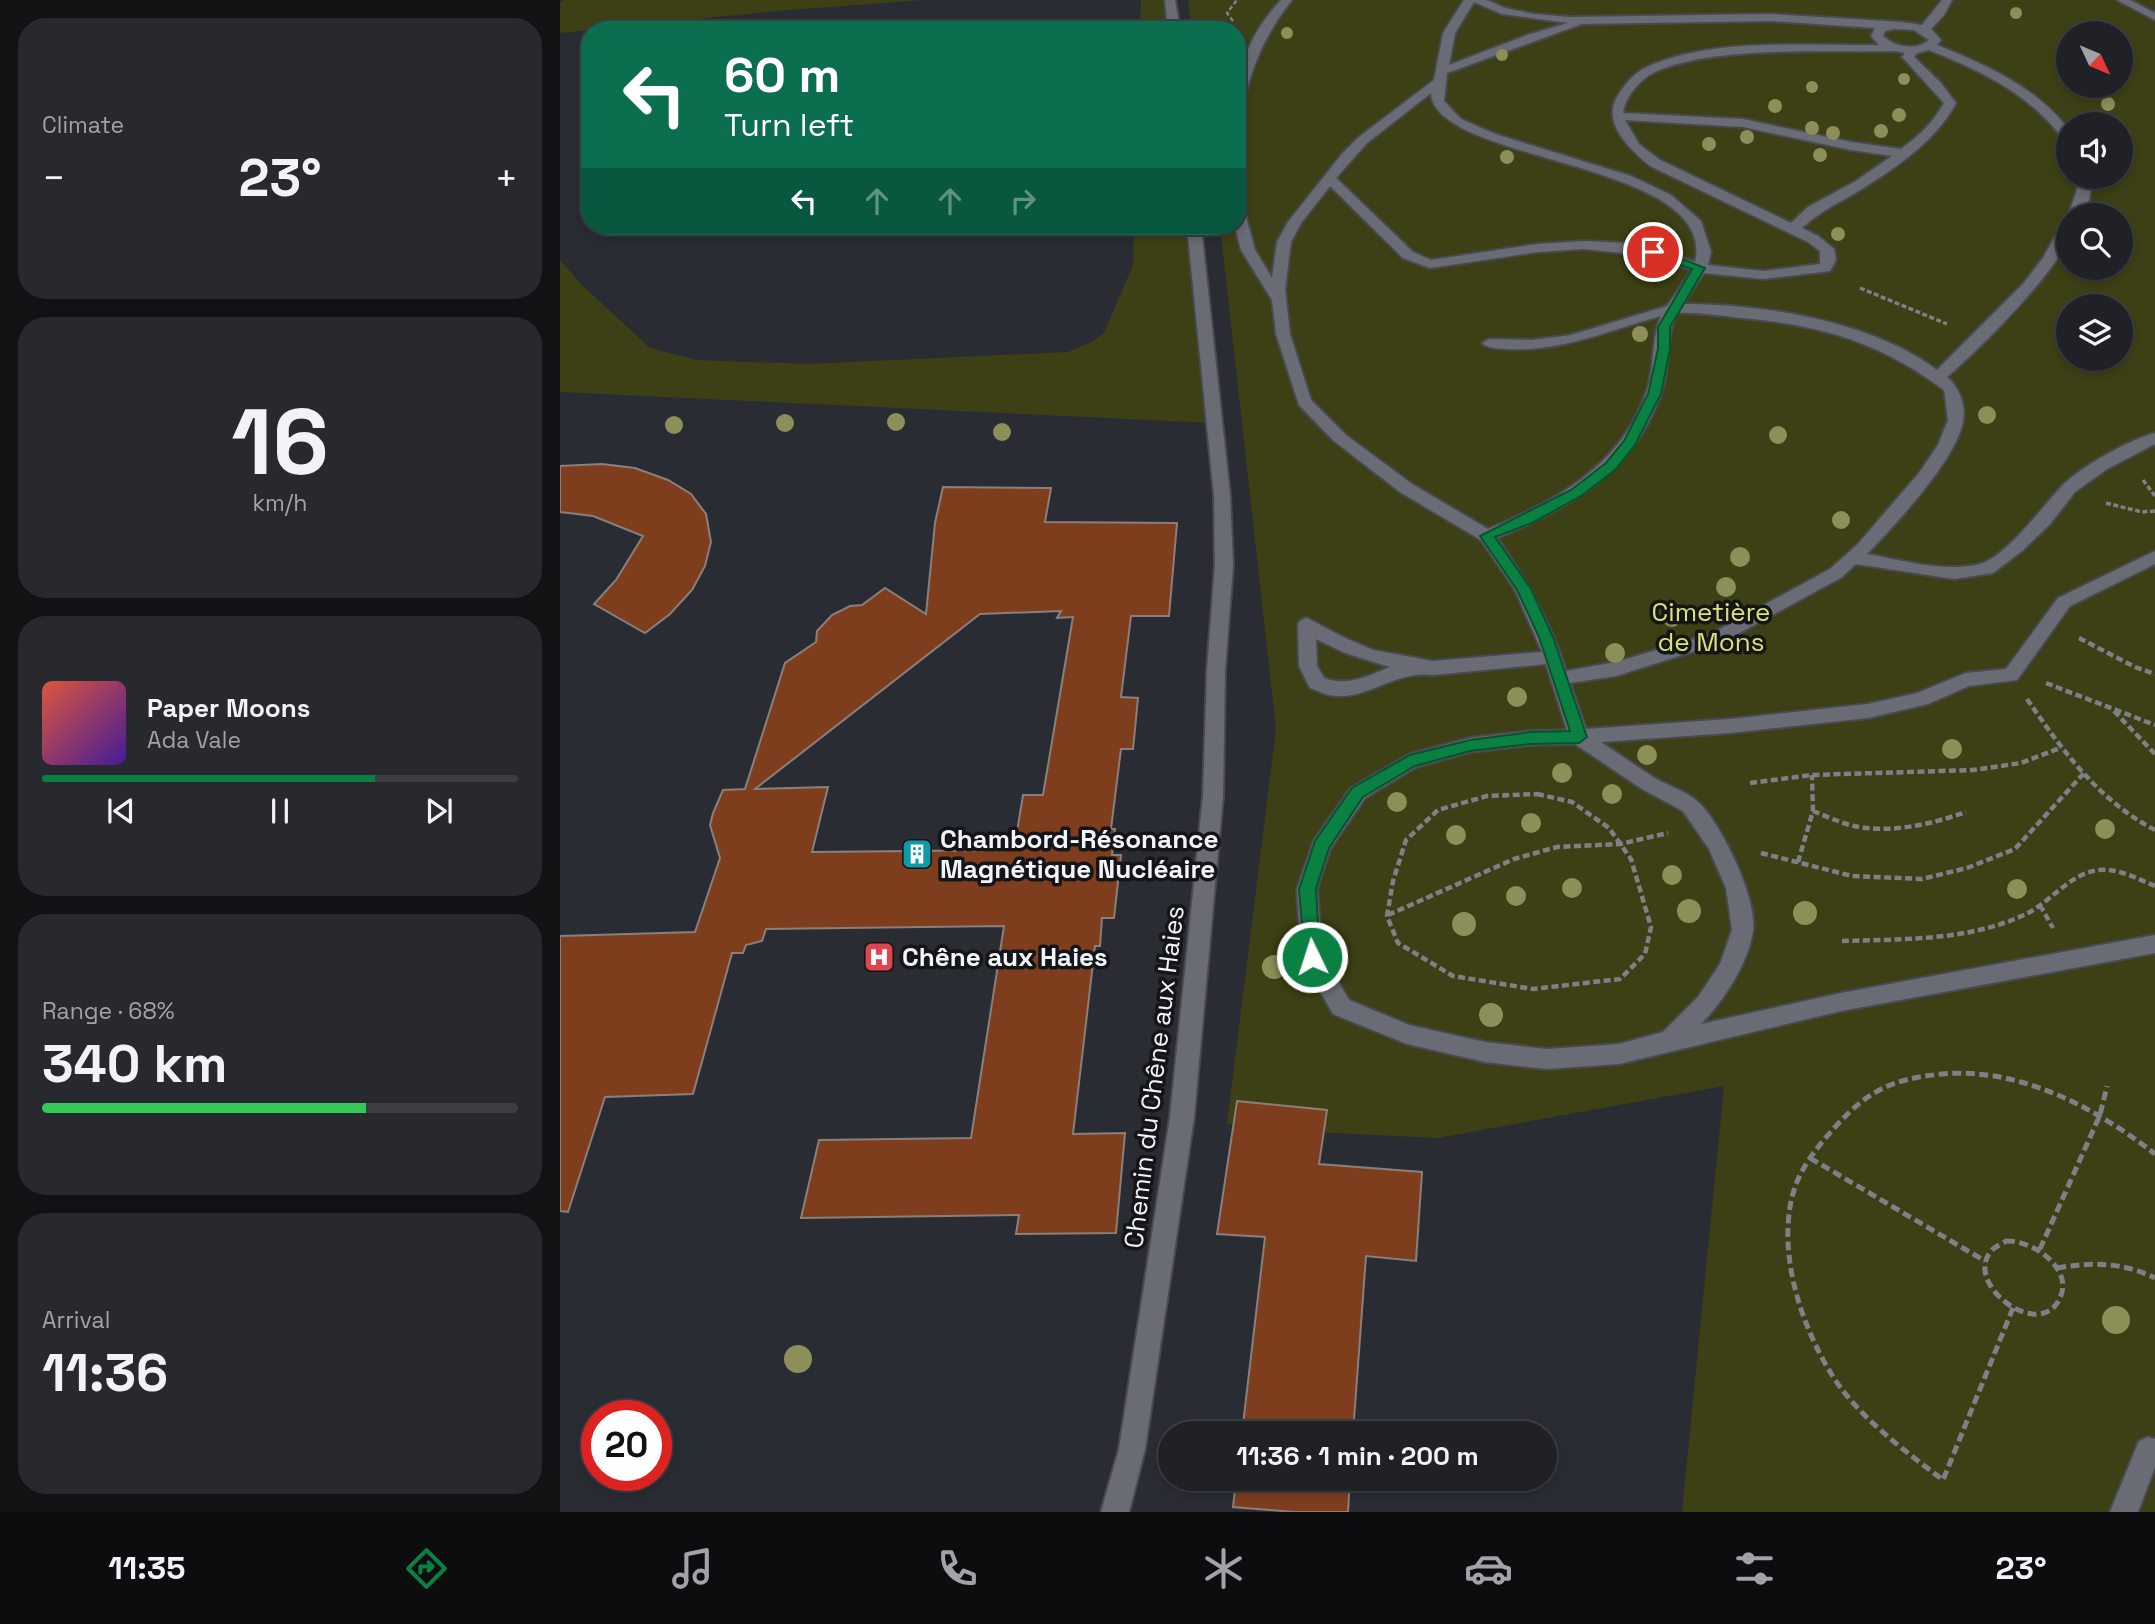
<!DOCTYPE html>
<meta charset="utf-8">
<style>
body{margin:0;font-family:"Space Grotesk",sans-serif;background:#28292f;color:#f1f3f6;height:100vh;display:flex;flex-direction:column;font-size:26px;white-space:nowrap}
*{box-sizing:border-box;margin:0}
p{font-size:23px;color:#a2a3a7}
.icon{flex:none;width:38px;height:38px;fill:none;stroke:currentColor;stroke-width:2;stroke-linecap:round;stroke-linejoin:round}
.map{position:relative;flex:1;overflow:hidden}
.drawer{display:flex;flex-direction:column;gap:18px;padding:18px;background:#121215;width:560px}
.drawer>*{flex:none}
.top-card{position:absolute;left:21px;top:21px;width:665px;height:214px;border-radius:28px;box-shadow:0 4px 10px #0003,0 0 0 2px #3d3e44;background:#0b6e4f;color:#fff;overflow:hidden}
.needle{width:46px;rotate:134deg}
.tools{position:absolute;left:1496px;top:21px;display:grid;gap:14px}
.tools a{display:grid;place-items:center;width:77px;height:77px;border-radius:50%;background:#202127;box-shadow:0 4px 10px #0003,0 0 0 2px #3d3e44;font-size:35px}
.speed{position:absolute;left:21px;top:1400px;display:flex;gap:14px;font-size:35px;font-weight:700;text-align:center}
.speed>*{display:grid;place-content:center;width:91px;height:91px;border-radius:50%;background:#202127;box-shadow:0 4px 10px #0003,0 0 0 2px #3d3e44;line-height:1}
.speed .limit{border:10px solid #d22;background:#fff;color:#111}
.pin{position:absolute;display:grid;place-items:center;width:60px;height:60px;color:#fff;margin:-30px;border:4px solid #fff;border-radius:50%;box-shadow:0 2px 7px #0007}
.me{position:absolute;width:77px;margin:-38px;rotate:356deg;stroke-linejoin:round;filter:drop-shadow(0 0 5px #0008)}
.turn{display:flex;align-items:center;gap:24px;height:147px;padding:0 28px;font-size:32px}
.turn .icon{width:91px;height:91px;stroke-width:2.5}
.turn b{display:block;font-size:49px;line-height:60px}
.lanes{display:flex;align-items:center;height:66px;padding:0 28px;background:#0003;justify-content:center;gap:35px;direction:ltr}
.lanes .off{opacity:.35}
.big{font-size:52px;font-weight:600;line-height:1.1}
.drawer .card{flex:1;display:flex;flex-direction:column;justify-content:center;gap:10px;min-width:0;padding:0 24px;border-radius:28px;background:#28292f}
.drawer .dial{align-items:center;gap:0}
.dial b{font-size:91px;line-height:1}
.song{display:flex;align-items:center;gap:21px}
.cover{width:84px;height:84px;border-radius:10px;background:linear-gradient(135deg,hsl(10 70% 55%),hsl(260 70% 35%))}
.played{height:7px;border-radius:4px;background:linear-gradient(90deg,#0b8043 70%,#3d3e44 70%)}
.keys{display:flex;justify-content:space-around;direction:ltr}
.heat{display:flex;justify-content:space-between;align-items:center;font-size:38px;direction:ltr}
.charge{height:10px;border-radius:5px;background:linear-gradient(90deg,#34c759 68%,#3d3e44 0)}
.trip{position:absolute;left:598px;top:1421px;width:399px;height:70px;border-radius:35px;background:#202127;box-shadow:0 4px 10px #0003,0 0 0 2px #3d3e44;font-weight:600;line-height:70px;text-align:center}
.tab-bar{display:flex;height:112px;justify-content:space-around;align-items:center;background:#0d0d10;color:#a2a3a7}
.tab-bar .icon{width:49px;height:49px}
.tab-bar .on{color:#0b8043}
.tab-bar b{font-size:32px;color:#f1f3f6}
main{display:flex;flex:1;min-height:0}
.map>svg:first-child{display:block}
</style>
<main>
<section class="drawer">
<div class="card"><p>Climate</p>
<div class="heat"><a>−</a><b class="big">23°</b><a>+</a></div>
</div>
<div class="card dial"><b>16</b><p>km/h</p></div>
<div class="card">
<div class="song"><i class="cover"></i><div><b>Paper Moons</b><p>Ada Vale</p></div></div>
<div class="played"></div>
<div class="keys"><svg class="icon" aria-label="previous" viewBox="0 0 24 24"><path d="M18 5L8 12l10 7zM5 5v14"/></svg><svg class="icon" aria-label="pause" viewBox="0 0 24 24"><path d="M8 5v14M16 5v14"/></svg><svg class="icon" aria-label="next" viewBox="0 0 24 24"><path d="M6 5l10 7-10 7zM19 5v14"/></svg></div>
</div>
<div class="card"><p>Range · 68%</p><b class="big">340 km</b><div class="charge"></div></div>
<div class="card"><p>Arrival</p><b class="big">11:36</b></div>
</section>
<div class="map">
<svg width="1595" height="1512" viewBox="0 0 1595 1512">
<rect width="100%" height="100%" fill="#2a2c34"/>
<path fill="#3d3f14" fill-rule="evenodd" d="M4,0H364L216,11L0,33V4Z
M581,0H610L614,30H580Z
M628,0H1595V1512H1122L1164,1086L878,1138L752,1132L667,1124L716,729L660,226H677V30H632ZM1508,33H1561V86H1508ZM1508,124H1561V177H1508ZM1508,215H1561V268H1508ZM1508,306H1561V359H1508Z
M574,226H634L653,423L0,392V260L21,284L90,348L137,360L247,364L508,352L532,342L544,333L573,265Z"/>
<path fill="#7e3e1d" stroke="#8a7f7b" stroke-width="2" fill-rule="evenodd" d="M42,464L75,468L108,480L131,494L146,514L151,542L145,566L132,590L110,614L85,633L34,604L56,580L83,536L33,516L0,512V466Z
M383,487L491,488L485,522L617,523L609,616H571L561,697L578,698L575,729L573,749H561L551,829H555L552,855H561L554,918H542L540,946H535L513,1134L565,1133L556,1233L456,1234L459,1215L241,1218L259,1140L411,1138L444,926L206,929L202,941L186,945L183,953H172L133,1094L45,1097L8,1212L0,1211V936L135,932L160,858L150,825L153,813L163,790L185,789L225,663L256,642L257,631L272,615L290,606L302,605L325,588L366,614L375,523ZM501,611L497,618L513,617L483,795H463L454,850L252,852L268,787L195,789L420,614Z
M677,1101L767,1110L759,1164L862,1172L856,1261L806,1256L793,1433H682L705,1237L657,1234Z
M676,1479H790L788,1512H734L673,1507Z"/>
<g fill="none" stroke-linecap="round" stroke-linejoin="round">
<g stroke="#494a51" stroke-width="4">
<path id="service" d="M721,0H732C706,33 692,64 683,105L677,109C677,64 691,33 721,0Z
M904,0H927L945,8L974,14L1010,17L1210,14L1342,22L1362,25L1382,0H1392L1384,15L1371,29L1381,40L1377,45C1426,65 1475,86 1508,129V141L1504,140C1469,93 1421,71 1369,50L1357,53L1354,57L1380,82L1396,103C1377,139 1340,165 1305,187C1283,201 1261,210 1242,228L1258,236L1274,249L1276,260L1270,271L1203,279L1144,273L1123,304C1203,304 1312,321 1377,370L1463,284L1483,258L1503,222L1508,221C1508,226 1510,233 1508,237C1500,270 1414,354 1387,377C1399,387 1406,405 1403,421C1397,459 1334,526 1307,554C1342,560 1385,573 1420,564C1446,557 1483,506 1502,486C1520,467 1569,440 1595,433V444L1547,469L1515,492L1490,524L1462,551L1433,573L1394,579L1296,564L1282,577L1163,642L1056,676L1010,683L1026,729L1170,719L1308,704L1357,693L1406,673L1446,669L1498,598L1595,551V564L1510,606L1457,680L1409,686L1368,704L1308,718L1170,733L1041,742C1059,754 1077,767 1095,778C1108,786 1126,791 1137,801C1161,822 1198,900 1193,931C1188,964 1164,1000 1141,1024L1281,993L1595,935V953L1281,1011L1059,1064L987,1069L925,1062L847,1044L773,1014L741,957L737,889L754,840L791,788L850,754L910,738L971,731L1007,730L986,664L873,675C837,670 812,697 777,696C768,696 758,691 750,688L739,666L738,624L741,620L747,618L783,637L813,650L873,661L982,652L955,590L921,540L840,492L774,441L739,405L716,334L712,300L681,250L675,226H677V205L684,209L695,250L712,278L717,242L728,222L782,154L799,137L874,80L883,33ZM914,2L942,14L1008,23L967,35L889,65L895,33ZM1210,21L1315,28L1311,36L1319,45C1247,46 1153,37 1087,67C1075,72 1063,86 1057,97C1042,124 1070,149 1090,166L1248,242L1260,251V264L1203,271L1148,265L1151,252L1141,221L1111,195L1071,176L935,134L901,119L884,101L887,73L1022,24ZM1335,29L1354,30L1369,40C1356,51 1334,47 1323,36L1325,31ZM1335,51L1345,53L1342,57L1344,59L1384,103C1373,123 1359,136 1341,149L1291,142L1183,119L1063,113C1065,97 1080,79 1095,72C1155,45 1268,53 1335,51ZM871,93C874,164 1159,160 1135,262L1093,248L1066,243L1024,241L978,244L871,260L853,252L776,178L807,143ZM1065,120L1183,127L1291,150L1332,156L1296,181L1248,207L1231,223L1100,160L1079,144ZM770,186L843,258L870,268L978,252L1024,249L1090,256L1132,270L1107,306L1011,335L972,340L929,339L922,343C928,349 938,348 947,349C1002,352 1049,330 1101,316C1091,338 1095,366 1087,390C1063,464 997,501 928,529L852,484L786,435L751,400L730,334L725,289L731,242L741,223ZM1117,313C1139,312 1161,316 1182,318C1261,325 1320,342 1384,390L1388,420L1378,445L1359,473L1297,545L1270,569L1151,634L1056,662L1006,671C990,621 967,582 937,538C1010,508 1079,468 1103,387C1110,363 1106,334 1117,313ZM756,639L785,653L830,667C808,676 787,687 764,678L757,666ZM1015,744L1082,789L1123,811L1149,849L1166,888L1172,930L1160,964L1138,997L1103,1032L1059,1044L987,1049L925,1042L849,1025L789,1000L763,956L757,889L770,849L805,798L856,767L910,752L971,745Z
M1557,0H1570L1595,13V20Z
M1521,177H1533L1529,200L1520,215L1508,217Z
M1588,1437L1595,1439V1467L1578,1512H1550L1579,1441Z"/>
</g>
<g stroke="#494a51" stroke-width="4">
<path id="minor" d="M605,0H615L620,30H608Z
M627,226H641L670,495L673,565L665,670L663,796L634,1117L585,1449L569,1512H541L559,1449L610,1117L643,796L647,670L655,565L654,495Z"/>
</g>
<path stroke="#7f8087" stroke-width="2.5" stroke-dasharray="4.5 2.5" stroke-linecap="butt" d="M673,21L667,13L677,0"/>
<path stroke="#7f8087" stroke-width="3.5" stroke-dasharray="5 2.5" stroke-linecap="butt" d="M1300,288L1387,324
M1583,480L1595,496
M1546,503L1582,512L1595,511"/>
<path stroke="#7f8087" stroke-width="4.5" stroke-dasharray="7 3.5" stroke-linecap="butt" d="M1519,638L1575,667L1595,674
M1486,683L1595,725
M1467,699C1502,750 1539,801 1595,830
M1554,711L1595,754
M1190,783L1252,775L1413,770L1461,763L1500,748
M977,794L1012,802L1049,828L1071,859L1091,927L1085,954L1060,979L973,989L893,976L838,943L827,916L833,881L846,840L878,810L927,796Z
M1253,811C1266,816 1280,823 1294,826C1330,834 1372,824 1406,812
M1201,853L1292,876L1362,879L1407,868L1455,849L1524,773
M1238,862L1253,811L1252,775
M1480,905L1493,928
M828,915L954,859L997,847L1060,844L1108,833
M1282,941C1343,939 1410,941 1466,914C1491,902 1510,873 1539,870C1558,868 1578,879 1595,886"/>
<path stroke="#7f8087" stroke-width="5" stroke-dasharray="9 4.5" stroke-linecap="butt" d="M1250,1158L1425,1261
M1446,1241C1472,1240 1514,1268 1500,1298C1480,1343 1401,1283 1432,1250C1436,1246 1442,1244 1446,1241Z
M1480,1249L1540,1115L1547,1086
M1497,1268C1532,1262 1562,1262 1595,1278
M1453,1308L1383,1480C1344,1450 1298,1417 1272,1375C1240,1324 1215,1247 1235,1187C1243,1164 1260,1144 1276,1126C1309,1090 1332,1079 1382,1074C1460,1067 1536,1108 1595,1154"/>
<use href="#service" fill="#6a6c75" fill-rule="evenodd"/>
<use href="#minor" fill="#6a6c75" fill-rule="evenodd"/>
</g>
<g fill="#8c8f58">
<circle cx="1456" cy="13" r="6"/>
<circle cx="727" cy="33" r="6"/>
<circle cx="942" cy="55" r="6"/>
<circle cx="1344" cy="79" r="6"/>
<circle cx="1252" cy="87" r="6"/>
<circle cx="1548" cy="104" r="7"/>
<circle cx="1215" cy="106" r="7"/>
<circle cx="1339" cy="115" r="7"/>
<circle cx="1252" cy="128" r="7"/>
<circle cx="1321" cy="131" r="7"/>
<circle cx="1273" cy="133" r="7"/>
<circle cx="1187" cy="137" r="7"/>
<circle cx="1149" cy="144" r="7"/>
<circle cx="1260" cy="155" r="7"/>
<circle cx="947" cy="157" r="7"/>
<circle cx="1278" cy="234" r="7"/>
<circle cx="1080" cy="334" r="8"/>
<circle cx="1427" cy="415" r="9"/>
<circle cx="336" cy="422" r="9"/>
<circle cx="225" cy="423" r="9"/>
<circle cx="114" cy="425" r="9"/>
<circle cx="442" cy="432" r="9"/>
<circle cx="1218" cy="435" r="9"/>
<circle cx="1281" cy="520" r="9"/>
<circle cx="1180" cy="557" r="10"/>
<circle cx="1166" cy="587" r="10"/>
<circle cx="1112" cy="617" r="10"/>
<circle cx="1055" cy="653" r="10"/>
<circle cx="957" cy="697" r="10"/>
<circle cx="1392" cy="749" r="10"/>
<circle cx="1087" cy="755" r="10"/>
<circle cx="1002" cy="773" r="10"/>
<circle cx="1052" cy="794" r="10"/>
<circle cx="837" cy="802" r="10"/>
<circle cx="971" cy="823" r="10"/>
<circle cx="1545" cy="829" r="10"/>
<circle cx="896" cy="835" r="10"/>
<circle cx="1112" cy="875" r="10"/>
<circle cx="1012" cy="888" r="10"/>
<circle cx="1457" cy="889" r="10"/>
<circle cx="956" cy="896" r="10"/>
<circle cx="1129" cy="911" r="12"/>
<circle cx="1245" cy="913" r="12"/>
<circle cx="904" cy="924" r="12"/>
<circle cx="714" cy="967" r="12"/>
<circle cx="931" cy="1015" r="12"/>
<circle cx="1556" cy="1320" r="14"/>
<circle cx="238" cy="1359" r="14"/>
</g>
<path fill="#0b8043" stroke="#07532c" stroke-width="2" d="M1089,249H1097L1145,268L1110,327V349L1101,394L1075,445L1056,469L1021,496L974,522L935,537L971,589L993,637L1027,737L1019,743L971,744L910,751L855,766L803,797L769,848L756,889L760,957L758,962L752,964L745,962L739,889L755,841L792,788L850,755L910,740L971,732L1010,731L979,637L957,590L920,536L1011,490L1046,463L1064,441L1088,394L1098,349V327L1132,269L1089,254Z"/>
<defs>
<g id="building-square" transform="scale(1.575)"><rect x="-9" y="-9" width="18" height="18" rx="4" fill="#0f9aa8" stroke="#141518"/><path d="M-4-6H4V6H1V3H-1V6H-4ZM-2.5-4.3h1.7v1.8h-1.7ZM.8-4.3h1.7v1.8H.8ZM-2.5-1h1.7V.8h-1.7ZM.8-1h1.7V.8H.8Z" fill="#fff"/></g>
<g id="hospital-square" transform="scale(1.575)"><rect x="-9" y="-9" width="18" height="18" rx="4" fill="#e0444e" stroke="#141518"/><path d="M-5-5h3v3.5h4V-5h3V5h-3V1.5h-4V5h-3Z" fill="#fff"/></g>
</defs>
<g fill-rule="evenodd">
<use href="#building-square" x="357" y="854"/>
<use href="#hospital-square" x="319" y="957"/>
</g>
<g text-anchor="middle" stroke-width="7" stroke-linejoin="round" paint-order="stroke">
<g font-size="26" fill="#dce076" stroke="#141518">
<text x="1151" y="621">Cimetière<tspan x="1151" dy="30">de Mons</tspan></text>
</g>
<g font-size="26" font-weight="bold" fill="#f3f4fa" stroke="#141518" text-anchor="start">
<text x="380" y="848">Chambord-Résonance<tspan x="380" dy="30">Magnétique Nucléaire</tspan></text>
<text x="342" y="966">Chêne aux Haies</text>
</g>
<g font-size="26" fill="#f3f4fa" stroke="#141518">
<text transform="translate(594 1077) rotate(-83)" y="9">Chemin du Chêne aux Haies</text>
</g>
</g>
</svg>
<div class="tools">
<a><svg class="needle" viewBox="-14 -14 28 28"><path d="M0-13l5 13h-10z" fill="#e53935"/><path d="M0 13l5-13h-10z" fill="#a2a3a7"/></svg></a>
<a><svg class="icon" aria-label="sound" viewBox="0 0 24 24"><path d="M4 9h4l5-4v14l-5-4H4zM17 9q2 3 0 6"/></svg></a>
<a><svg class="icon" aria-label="search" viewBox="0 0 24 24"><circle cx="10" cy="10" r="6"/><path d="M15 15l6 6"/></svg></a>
<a><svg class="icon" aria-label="layers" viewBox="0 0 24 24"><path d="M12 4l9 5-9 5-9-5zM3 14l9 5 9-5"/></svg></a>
</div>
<div class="speed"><div class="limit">20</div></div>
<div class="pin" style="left:1093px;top:252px;background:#d93025"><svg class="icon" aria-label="arrive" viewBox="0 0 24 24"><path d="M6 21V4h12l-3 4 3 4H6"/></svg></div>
<svg class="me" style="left:752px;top:957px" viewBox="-20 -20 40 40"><circle r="17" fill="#0b8043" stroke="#fff" stroke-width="3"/><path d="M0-11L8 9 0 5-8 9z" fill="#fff"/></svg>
<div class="trip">11:36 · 1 min · 200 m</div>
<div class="top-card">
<div class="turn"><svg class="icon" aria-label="left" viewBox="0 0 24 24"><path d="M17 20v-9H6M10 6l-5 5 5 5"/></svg><div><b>60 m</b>Turn left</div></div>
<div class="lanes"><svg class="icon" aria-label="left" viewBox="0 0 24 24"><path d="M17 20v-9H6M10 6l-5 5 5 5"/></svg><svg class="icon off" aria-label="ahead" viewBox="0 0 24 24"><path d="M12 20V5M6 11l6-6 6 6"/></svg><svg class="icon off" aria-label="ahead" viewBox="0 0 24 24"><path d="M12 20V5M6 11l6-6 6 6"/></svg><svg class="icon off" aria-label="right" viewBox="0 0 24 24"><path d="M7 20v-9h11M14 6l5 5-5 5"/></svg></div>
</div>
</div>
</main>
<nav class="tab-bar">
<b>11:35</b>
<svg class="icon on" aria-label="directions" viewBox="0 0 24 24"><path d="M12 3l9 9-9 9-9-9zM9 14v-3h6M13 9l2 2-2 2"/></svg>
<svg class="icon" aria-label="music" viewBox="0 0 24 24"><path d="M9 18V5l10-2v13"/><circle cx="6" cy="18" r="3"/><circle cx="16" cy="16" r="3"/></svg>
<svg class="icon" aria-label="phone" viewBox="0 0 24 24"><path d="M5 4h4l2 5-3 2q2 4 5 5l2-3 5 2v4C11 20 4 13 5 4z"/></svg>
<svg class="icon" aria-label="climate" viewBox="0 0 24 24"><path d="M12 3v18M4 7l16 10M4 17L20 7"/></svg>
<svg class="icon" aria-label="car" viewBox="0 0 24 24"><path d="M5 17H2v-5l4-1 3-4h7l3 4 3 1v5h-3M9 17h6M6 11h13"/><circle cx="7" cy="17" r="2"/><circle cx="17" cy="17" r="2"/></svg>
<svg class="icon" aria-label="filters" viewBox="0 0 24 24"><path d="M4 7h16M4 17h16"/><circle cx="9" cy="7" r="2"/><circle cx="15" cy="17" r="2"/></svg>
<b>23°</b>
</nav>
